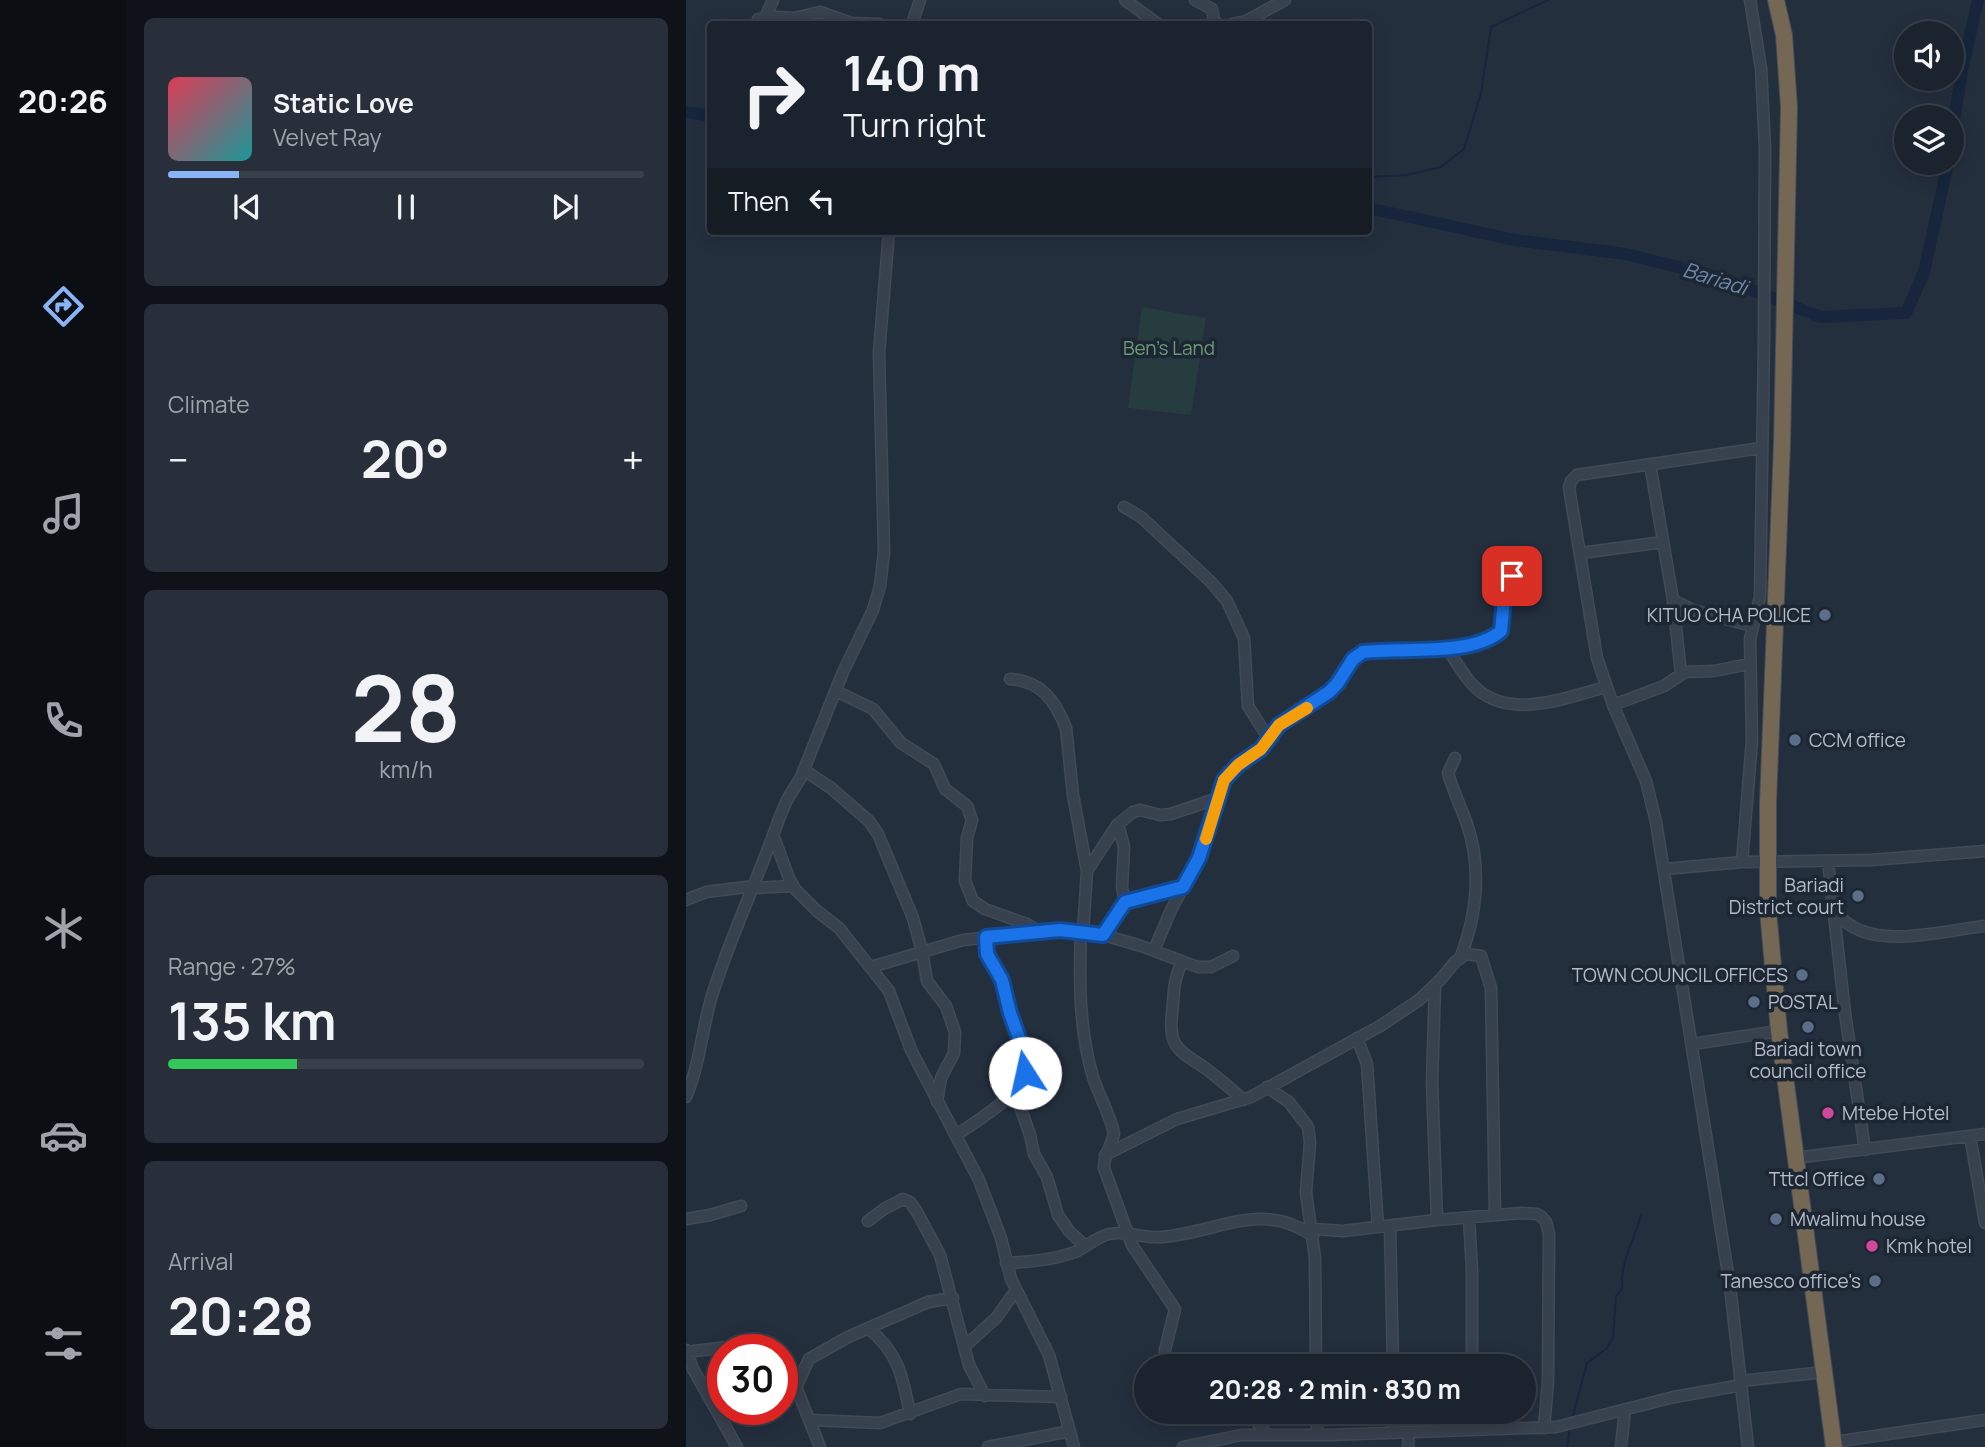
<!DOCTYPE html>
<meta charset="utf-8">
<style>
body{margin:0;font-family:Manrope,sans-serif;background:#282f3a;color:#f1f3f6;height:100vh;display:flex;flex-direction:column;font-size:26px;white-space:nowrap}
*{box-sizing:border-box;margin:0}
p{font-size:23px;color:#a0a4aa}
.icon{flex:none;width:38px;height:38px;fill:none;stroke:currentColor;stroke-width:2;stroke-linecap:round;stroke-linejoin:round}
.map{position:relative;flex:1;overflow:hidden}
.drawer{display:flex;flex-direction:column;gap:18px;padding:18px;background:#0f1319;width:560px}
.drawer>*{flex:none}
.top-card{position:absolute;left:21px;top:21px;width:665px;height:214px;border-radius:7px;box-shadow:0 4px 18px #0003,0 0 0 2px #39404a;background:#1b232e;color:#f1f3f6;overflow:hidden}
.controls{position:absolute;left:1208px;top:21px;display:grid;gap:14px}
.controls a{display:grid;place-items:center;width:70px;height:70px;border-radius:50%;background:#1b232e;box-shadow:0 4px 18px #0003,0 0 0 2px #39404a;font-size:35px}
.speed{position:absolute;left:21px;top:1334px;display:flex;gap:14px;font-size:35px;font-weight:700;text-align:center}
.speed>*{display:grid;place-content:center;width:91px;height:91px;border-radius:50%;background:#1b232e;box-shadow:0 4px 18px #0003,0 0 0 2px #39404a;line-height:1}
.speed .limit{border:10px solid #d22;background:#fff;color:#111}
.pin{position:absolute;display:grid;place-items:center;width:60px;height:60px;color:#fff;margin:-30px;border-radius:14px;box-shadow:0 4px 10px #0006}
.me{position:absolute;width:77px;margin:-38px;rotate:350deg;stroke-linejoin:round;filter:drop-shadow(0 0 5px #0008)}
.turn{display:flex;align-items:center;gap:24px;height:147px;padding:0 21px;font-size:32px}
.turn .icon{width:91px;height:91px;stroke-width:2.5}
.turn b{display:block;font-size:49px;line-height:60px}
.then{display:flex;align-items:center;height:66px;padding:0 21px;background:#0003;gap:14px;font-size:26px}
.big{font-size:52px;font-weight:700;line-height:1.1}
.drawer .widget{flex:1;display:flex;flex-direction:column;justify-content:center;gap:10px;min-width:0;padding:0 24px;border-radius:10px;background:#282f3a}
.drawer .dial{align-items:center;gap:0}
.dial b{font-size:91px;line-height:1}
.song{display:flex;align-items:center;gap:21px}
.cover{width:84px;height:84px;border-radius:10px;background:linear-gradient(135deg,hsl(350 70% 55%),hsl(180 70% 35%))}
.played{height:7px;border-radius:4px;background:linear-gradient(90deg,#8ab4f8 15%,#39404a 15%)}
.keys{display:flex;justify-content:space-around;direction:ltr}
.heat{display:flex;justify-content:space-between;align-items:center;font-size:38px;direction:ltr}
.charge{height:10px;border-radius:5px;background:linear-gradient(90deg,#34c759 27%,#39404a 0)}
.trip{position:absolute;left:448px;top:1354px;width:402px;height:70px;border-radius:35px;background:#1b232e;box-shadow:0 4px 18px #0003,0 0 0 2px #39404a;font-weight:700;line-height:70px;text-align:center}
main{display:flex;flex:1;min-height:0}
.tabs{display:flex;flex-direction:column;width:126px;justify-content:space-around;align-items:center;background:#0b0e12;color:#a0a4aa}
.tabs .icon{width:49px;height:49px}
.tabs .active{color:#8ab4f8}
.tabs b{font-size:32px;color:#f1f3f6}
.map>svg:first-child{display:block}
</style>
<main>
<nav class="tabs">
<b>20:26</b>
<svg class="icon active" aria-label="directions" viewBox="0 0 24 24"><path d="M12 3l9 9-9 9-9-9zM9 14v-3h6M13 9l2 2-2 2"/></svg>
<svg class="icon" aria-label="music" viewBox="0 0 24 24"><path d="M9 18V5l10-2v13"/><circle cx="6" cy="18" r="3"/><circle cx="16" cy="16" r="3"/></svg>
<svg class="icon" aria-label="phone" viewBox="0 0 24 24"><path d="M5 4h4l2 5-3 2q2 4 5 5l2-3 5 2v4C11 20 4 13 5 4z"/></svg>
<svg class="icon" aria-label="climate" viewBox="0 0 24 24"><path d="M12 3v18M4 7l16 10M4 17L20 7"/></svg>
<svg class="icon" aria-label="car" viewBox="0 0 24 24"><path d="M5 17H2v-5l4-1 3-4h7l3 4 3 1v5h-3M9 17h6M6 11h13"/><circle cx="7" cy="17" r="2"/><circle cx="17" cy="17" r="2"/></svg>
<svg class="icon" aria-label="filters" viewBox="0 0 24 24"><path d="M4 7h16M4 17h16"/><circle cx="9" cy="7" r="2"/><circle cx="15" cy="17" r="2"/></svg>
</nav>
<section class="drawer">
<div class="widget">
<div class="song"><i class="cover"></i><div><b>Static Love</b><p>Velvet Ray</p></div></div>
<div class="played"></div>
<div class="keys"><svg class="icon" aria-label="previous" viewBox="0 0 24 24"><path d="M18 5L8 12l10 7zM5 5v14"/></svg><svg class="icon" aria-label="pause" viewBox="0 0 24 24"><path d="M8 5v14M16 5v14"/></svg><svg class="icon" aria-label="next" viewBox="0 0 24 24"><path d="M6 5l10 7-10 7zM19 5v14"/></svg></div>
</div>
<div class="widget"><p>Climate</p>
<div class="heat"><a>−</a><b class="big">20°</b><a>+</a></div>
</div>
<div class="widget dial"><b>28</b><p>km/h</p></div>
<div class="widget"><p>Range · 27%</p><b class="big">135 km</b><div class="charge"></div></div>
<div class="widget"><p>Arrival</p><b class="big">20:28</b></div>
</section>
<div class="map">
<svg width="1299" height="1447" viewBox="0 0 1299 1447">
<rect width="100%" height="100%" fill="#242f3e"/>
<path fill="#263c3f" d="M456,307L520,318L505,415L442,408Z"/>
<g fill="none" stroke-linecap="round" stroke-linejoin="round">
<path stroke="#17263c" stroke-width="2" d="M682,177L721,175L755,167L778,149L795,93L805,27L862,0
M886,1419L901,1363L921,1348L927,1338L930,1296L936,1289C935,1256 948,1244 955,1214
M881,1447L884,1427"/>
<path stroke="#17263c" stroke-width="12" d="M0,112L24,116
M1265,140L1276,70L1292,0
M682,208L829,240L940,254L1035,278L1135,317L1220,313L1238,272L1262,163"/>
<g stroke="#414a57" stroke-width="13">
<path id="minor" d="M439,0L472,24
M509,0L526,9L528,21L532,24
M79,18L87,0
M72,19L90,17L108,18L134,12L165,23L193,24
M226,24L234,0
M546,24L560,21L599,0
M964,464L987,600L995,674
M438,507L455,517L525,582L541,601L558,638L562,706L583,739
M895,553L977,542
M987,600L1007,610L1066,626
M761,648C769,660 776,673 786,684C820,722 879,698 920,687
M324,679C355,681 369,700 380,728L387,795L401,871
M150,691L187,709L215,743L248,764L259,789L281,806L286,820L281,838L279,881L287,901L299,909L341,924L353,931
M927,705L978,686L999,672L1028,671L1063,664
M769,758L762,773C767,791 775,807 781,824C796,869 791,913 775,956
M118,770L145,788L183,821L192,834L227,918L236,951L241,981L260,1006L269,1032L268,1053L255,1078L251,1102
M432,824L438,847L436,887L439,902
M87,835L103,878L109,889L131,911L153,928L203,991L225,1050L293,1180L315,1238L325,1279L363,1355L388,1447
M1142,861L1159,1013L1179,1150
M1056,862L1066,740L1064,639L1074,597L1078,339L1079,148L1075,68L1064,0
M979,869L1056,862L1185,860L1299,851
M67,888L107,886
M0,900L20,892L68,886
M1147,911C1152,915 1158,921 1164,925C1198,948 1260,930 1299,926
M395,931C393,980 393,1030 407,1077C413,1096 424,1114 428,1133C426,1146 417,1155 418,1168L446,1245L489,1309L479,1350L478,1367
M397,932L401,871L431,825L447,812L454,810L474,815L485,814L532,798
M417,935L439,902L497,888
M468,950L485,910L513,858L538,780L552,765L575,749L593,725L643,692L651,684L667,659L677,652C716,647 784,657 815,631L818,599L826,576L825,563
M496,961C487,983 488,992 486,1014C482,1048 494,1051 519,1068C532,1078 545,1088 557,1100
M185,967L277,940L374,930L417,935L452,945L512,967H525L547,956
M749,986L746,1082L751,1220
M671,1038L681,1064L692,1227
M1006,1044L1093,1031
M581,1087L603,1102L622,1127L624,1142L620,1192L629,1258L630,1367
M328,1089L344,1135L348,1154L361,1177L372,1215L383,1231L399,1246
M0,1097C15,1062 16,1024 28,989C47,931 73,876 93,819L101,800L115,777L157,672L187,610L194,586L198,552L193,353L203,231
M270,1135C291,1121 340,1093 340,1064C340,1049 331,1033 326,1018C322,1006 320,993 316,981C311,965 298,956 300,937
M1284,1136L1299,1223
M419,1155L491,1119L565,1097L694,1026L733,1000L754,980L769,962L780,954L795,956L805,988L809,1215
M1109,1158L1299,1134
M783,1218L786,1270V1367
M0,1219L24,1215L55,1206
M182,1221L198,1209L217,1199L224,1202L231,1212L254,1255L283,1365L299,1396
M704,1226L707,1367
M627,1229L657,1231L751,1220L835,1213L851,1214L856,1217L860,1222L863,1234L862,1381L858,1428
M320,1263C343,1262 368,1260 389,1252C401,1247 410,1237 423,1234C441,1230 458,1239 476,1237C531,1233 575,1199 627,1236
M182,1328C212,1352 217,1377 224,1414
M278,1347L311,1317L330,1290
M0,1350L7,1369L51,1447
M0,1352L66,1344L82,1349
M96,1364L110,1387L134,1447
M1055,1381L1139,1372
M110,1387L123,1359L162,1337L242,1302L267,1298
M563,1412L581,1435
M631,1412V1434
M708,1412V1433
M124,1420L194,1423L275,1394L375,1397
M783,1429L784,1412
M1148,1442L1299,1420
M302,1447L384,1431
M497,1447L555,1435H644L870,1427L988,1397L1056,1385
M722,1447L723,1432
M935,1447L939,1410
M1062,1447L1044,1286L970,822L960,781L927,705L911,658L883,488L885,481L891,475L1075,448"/>
</g>
<g stroke="#434c59" stroke-width="18">
<path id="highway" d="M1090,0L1098,35L1103,107L1096,444L1082,803V911L1093,1031L1148,1447"/>
</g>
<use href="#minor" stroke="#38414e" stroke-width="10"/>
<use href="#highway" stroke="#746855" stroke-width="16"/>
</g>
<g fill="none" stroke-linecap="round" stroke-linejoin="round">
<g stroke="#114b97" stroke-width="18">
<path id="route" d="M339,1073L338,1052L324,1013L316,980L301,954L300,937L374,930L417,935L439,902L497,887L513,858L538,780L552,765L575,749L593,725L643,692L651,684L667,659L677,652C716,647 784,657 815,631L818,599L826,576"/>
</g>
<use href="#route" stroke="#1a73e8" stroke-width="12"/>
<path stroke="#f59e0b" stroke-width="12" d="M520,839L538,780L552,765L575,749L593,725L621,708"/>
</g>
<g fill="#5c6f8a" stroke="#1d2633" stroke-width="2.5">
<circle cx="1139" cy="615" r="7"/>
<circle cx="1109" cy="740" r="7"/>
<circle cx="1172" cy="896" r="7"/>
<circle cx="1116" cy="975" r="7"/>
<circle cx="1068" cy="1002" r="7"/>
<circle cx="1122" cy="1027" r="7"/>
<circle cx="1193" cy="1179" r="7"/>
<circle cx="1090" cy="1219" r="7"/>
<circle cx="1189" cy="1281" r="7"/>
</g>
<g fill="#d1479c" stroke="#1d2633" stroke-width="2.5">
<circle cx="1142" cy="1113" r="7"/>
<circle cx="1186" cy="1246" r="7"/>
</g>
<g text-anchor="middle" stroke-width="7" stroke-linejoin="round" paint-order="stroke">
<g font-size="19" fill="#6b9a76" stroke="#1d2633">
<text x="483" y="355">Ben's Land</text>
</g>
<g font-size="19" fill="#b4bcc9" stroke="#1d2633" text-anchor="end">
<text x="1125" y="622">KITUO CHA POLICE</text>
<text x="1123" y="747" text-anchor="start">CCM office</text>
<text x="1158" y="892">Bariadi<tspan x="1158" dy="22">District court</tspan></text>
<text x="1102" y="982">TOWN COUNCIL OFFICES</text>
<text x="1082" y="1009" text-anchor="start">POSTAL</text>
<text x="1122" y="1056" text-anchor="middle">Bariadi town<tspan x="1122" dy="22">council office</tspan></text>
<text x="1156" y="1120" text-anchor="start">Mtebe Hotel</text>
<text x="1179" y="1186">Tttcl Office</text>
<text x="1104" y="1226" text-anchor="start">Mwalimu house</text>
<text x="1200" y="1253" text-anchor="start">Kmk hotel</text>
<text x="1175" y="1288">Tanesco office's</text>
</g>
<g font-size="21" font-style="italic" fill="#6d86a8" stroke="#1d2633">
<text transform="translate(1029 279) rotate(17)" y="7">Bariadi</text>
</g>
</g>
</svg>
<div class="controls">
<a><svg class="icon" aria-label="sound" viewBox="0 0 24 24"><path d="M4 9h4l5-4v14l-5-4H4zM17 9q2 3 0 6"/></svg></a>
<a><svg class="icon" aria-label="layers" viewBox="0 0 24 24"><path d="M12 4l9 5-9 5-9-5zM3 14l9 5 9-5"/></svg></a>
</div>
<div class="speed"><div class="limit">30</div></div>
<div class="pin" style="left:826px;top:576px;background:#d93025"><svg class="icon" aria-label="arrive" viewBox="0 0 24 24"><path d="M6 21V4h12l-3 4 3 4H6"/></svg></div>
<svg class="me" style="left:339px;top:1073px" viewBox="-20 -20 40 40"><circle r="19" fill="#fff"/><path d="M0-13L10 11 0 6-10 11z" fill="#1a73e8"/></svg>
<div class="trip">20:28 · 2 min · 830 m</div>
<div class="top-card">
<div class="turn"><svg class="icon" aria-label="right" viewBox="0 0 24 24"><path d="M7 20v-9h11M14 6l5 5-5 5"/></svg><div><b>140 m</b>Turn right</div></div>
<div class="then">Then<svg class="icon" aria-label="left" viewBox="0 0 24 24"><path d="M17 20v-9H6M10 6l-5 5 5 5"/></svg></div>
</div>
</div>
</main>
